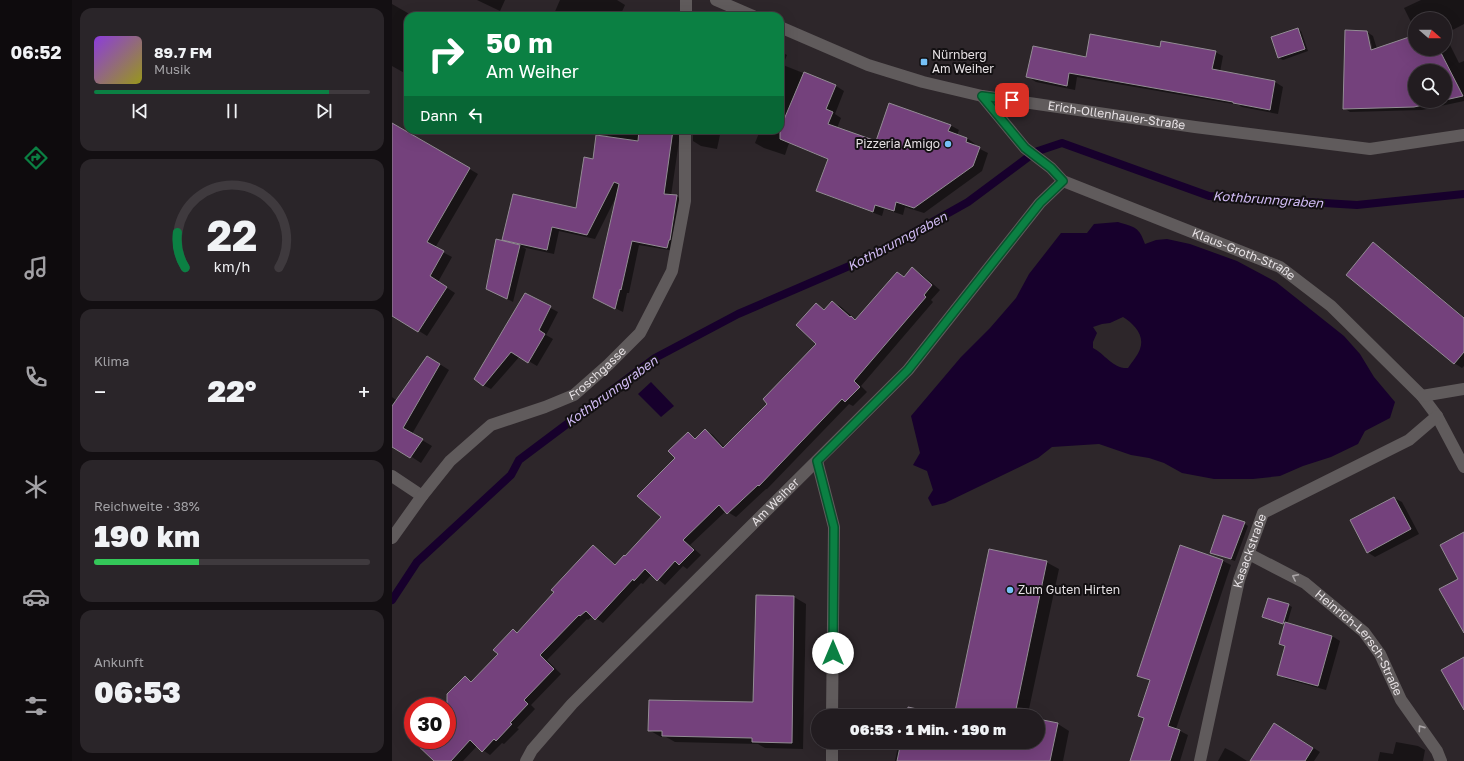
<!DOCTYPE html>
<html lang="de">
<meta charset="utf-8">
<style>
body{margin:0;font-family:"Golos Text",sans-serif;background:#2a2529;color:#f1f3f6;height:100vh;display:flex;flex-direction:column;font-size:15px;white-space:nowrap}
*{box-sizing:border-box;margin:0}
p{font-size:13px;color:#a2a1a5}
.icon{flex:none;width:22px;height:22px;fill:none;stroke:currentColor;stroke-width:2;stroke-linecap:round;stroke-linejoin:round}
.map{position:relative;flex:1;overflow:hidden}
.drawer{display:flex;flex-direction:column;gap:8px;padding:8px;background:#130f12;width:320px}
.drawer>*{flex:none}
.top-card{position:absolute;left:12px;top:12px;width:380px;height:122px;border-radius:12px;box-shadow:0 4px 16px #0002,0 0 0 1px #3f3a3e;background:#0b8043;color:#fff;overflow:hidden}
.needle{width:26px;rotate:110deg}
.buttons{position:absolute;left:1016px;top:12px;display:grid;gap:8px}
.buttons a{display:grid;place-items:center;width:44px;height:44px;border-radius:50%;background:#221c20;box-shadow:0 4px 16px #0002,0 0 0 1px #3f3a3e;font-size:20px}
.speed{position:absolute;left:12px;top:697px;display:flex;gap:8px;font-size:20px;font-weight:700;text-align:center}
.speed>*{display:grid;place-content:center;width:52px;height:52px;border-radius:50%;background:#221c20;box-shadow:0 4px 16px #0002,0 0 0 1px #3f3a3e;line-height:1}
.speed .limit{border:6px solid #d22;background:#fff;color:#111}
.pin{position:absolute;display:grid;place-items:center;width:34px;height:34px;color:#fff;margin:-17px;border-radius:8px;box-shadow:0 2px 6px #0006}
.me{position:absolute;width:44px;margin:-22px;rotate:0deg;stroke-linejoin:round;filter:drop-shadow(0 0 3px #0008)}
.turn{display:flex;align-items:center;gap:14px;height:84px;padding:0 16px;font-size:18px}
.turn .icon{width:52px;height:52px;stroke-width:2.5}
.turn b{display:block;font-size:28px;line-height:34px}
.then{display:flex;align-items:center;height:38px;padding:0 16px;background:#0003;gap:8px;font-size:15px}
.big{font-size:30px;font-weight:800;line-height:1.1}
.drawer .tile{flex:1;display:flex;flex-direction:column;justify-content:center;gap:6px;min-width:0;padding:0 14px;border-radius:12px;background:#2a2529}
.drawer .dial{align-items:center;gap:0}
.dial svg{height:104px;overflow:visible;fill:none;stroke:#3f3a3e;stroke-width:7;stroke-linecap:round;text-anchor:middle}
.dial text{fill:#f1f3f6;stroke:none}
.song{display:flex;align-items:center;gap:12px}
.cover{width:48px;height:48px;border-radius:6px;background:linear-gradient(135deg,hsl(270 70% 55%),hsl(60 70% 35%))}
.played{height:4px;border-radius:2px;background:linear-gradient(90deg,#0b8043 85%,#3f3a3e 85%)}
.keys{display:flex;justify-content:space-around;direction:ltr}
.heat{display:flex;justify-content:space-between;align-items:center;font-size:22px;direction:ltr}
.charge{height:6px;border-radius:3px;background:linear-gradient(90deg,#34c759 38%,#3f3a3e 0)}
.trip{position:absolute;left:419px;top:709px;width:234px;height:40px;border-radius:20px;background:#221c20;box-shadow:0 4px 16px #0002,0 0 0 1px #3f3a3e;font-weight:800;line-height:40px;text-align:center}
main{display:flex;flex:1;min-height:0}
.tab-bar{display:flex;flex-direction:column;width:72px;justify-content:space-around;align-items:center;background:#0e0b0d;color:#a2a1a5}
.tab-bar .icon{width:28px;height:28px}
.tab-bar .current{color:#0b8043}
.tab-bar b{font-size:18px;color:#f1f3f6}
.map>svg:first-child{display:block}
</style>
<main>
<nav class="tab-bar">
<b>06:52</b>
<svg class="icon current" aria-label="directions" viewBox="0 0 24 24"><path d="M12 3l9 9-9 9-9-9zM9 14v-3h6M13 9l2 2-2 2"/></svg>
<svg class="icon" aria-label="music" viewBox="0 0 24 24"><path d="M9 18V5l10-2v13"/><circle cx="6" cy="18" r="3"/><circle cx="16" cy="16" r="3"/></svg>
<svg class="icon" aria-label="phone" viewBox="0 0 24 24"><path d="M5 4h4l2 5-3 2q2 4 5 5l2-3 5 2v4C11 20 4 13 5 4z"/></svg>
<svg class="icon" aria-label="climate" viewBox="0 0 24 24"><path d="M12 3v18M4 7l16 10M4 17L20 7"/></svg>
<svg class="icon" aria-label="car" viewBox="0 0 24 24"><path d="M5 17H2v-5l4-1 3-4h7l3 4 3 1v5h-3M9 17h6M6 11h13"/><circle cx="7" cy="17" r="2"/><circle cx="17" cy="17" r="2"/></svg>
<svg class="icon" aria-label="filters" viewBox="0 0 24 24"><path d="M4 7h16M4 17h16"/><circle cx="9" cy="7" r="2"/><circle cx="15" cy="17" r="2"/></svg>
</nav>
<section class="drawer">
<div class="tile">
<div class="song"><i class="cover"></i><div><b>89.7 FM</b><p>Musik</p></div></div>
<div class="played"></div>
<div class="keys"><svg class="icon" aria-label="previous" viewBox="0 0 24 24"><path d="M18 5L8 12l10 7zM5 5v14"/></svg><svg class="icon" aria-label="pause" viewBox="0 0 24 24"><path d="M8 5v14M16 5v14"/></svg><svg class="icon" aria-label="next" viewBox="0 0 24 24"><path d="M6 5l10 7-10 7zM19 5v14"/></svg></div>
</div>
<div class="tile dial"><svg viewBox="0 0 100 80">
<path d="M14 69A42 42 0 1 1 86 69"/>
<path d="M14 69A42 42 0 0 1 8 42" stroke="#0b8043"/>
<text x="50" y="56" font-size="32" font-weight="700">22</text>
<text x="50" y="72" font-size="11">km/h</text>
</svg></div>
<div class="tile"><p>Klima</p>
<div class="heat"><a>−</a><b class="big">22°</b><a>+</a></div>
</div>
<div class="tile"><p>Reichweite · 38%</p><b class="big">190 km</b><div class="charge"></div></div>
<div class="tile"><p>Ankunft</p><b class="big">06:53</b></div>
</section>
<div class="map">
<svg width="1072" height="761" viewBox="0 0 1072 761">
<rect width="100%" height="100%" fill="#2d262a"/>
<path fill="#17002c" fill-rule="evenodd" d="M726,222C743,227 747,227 753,244L764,240L775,239L798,244L845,261L884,282L952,336L968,354L982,377L1003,402L998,418L973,431L966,444L939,457L911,466L888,476L861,479H822L790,473L772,463L757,458L739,455L707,444L660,447L646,458L553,503L540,506L536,498L541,490L535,471L521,465L528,453L519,416L569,357L598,328L624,298L637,274L669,233H695L702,224ZM731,317C742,324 753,335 748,349C746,355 740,362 736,368C721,369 713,354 701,348V342L705,333L701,327L710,324L718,323Z
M259,382L282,406L269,417L246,394Z"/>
<path fill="#0007" fill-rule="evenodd" d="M85,0H113L108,11Z
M168,0H225L233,5L228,16H161Z
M1029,0H1072V24L1053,34V19H1023V30L1012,8Z
M0,4L21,16H16V75L0,66Z
M905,29L909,31L916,51L891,60L887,58Z
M975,32L981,36L985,49L1023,36V49H1053V35L1067,63L1072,61V101L1030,110L958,112L952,108ZM975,34H977L982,55H980ZM1023,71H1053V101H1023Z
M768,48L823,52L831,56L828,72L883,82L891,87L886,114L850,107L847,105L685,77L683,90L644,82L636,77L695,59Z
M388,51L395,55L391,65L444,86L452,91L443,114L449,118L445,128L485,143L558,125L567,130L565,135L575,138L583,144L582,146L596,153L590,171L532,213L513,207L511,215L492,209L490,216L434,195L425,190L437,160L397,143L393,155L372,148L363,143L367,133L360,130H388Z
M0,123L86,174L43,248L60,257L46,282L63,293L35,336L0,314Z
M217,130H294L293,142L287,141L279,196H284L292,201L283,251L247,245L237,293H235L231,312L202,298L225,195L203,239L167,231L162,254L130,247L134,249L121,302L102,292L115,242L111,240L185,209L201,160L215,138Z
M301,130H329L325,149L309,146L301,141Z
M981,243L989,248L1072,317V366L1070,368L1062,363Z
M520,268L528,273L548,290L539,300L541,302L469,386L475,392L461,406L457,404L375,489H374L344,517L334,511L298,545L309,555L295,569L291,566L273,585L260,574L251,584L249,583L211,623L201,616L196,620L195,619L155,660L169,674L139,705L143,709L125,728L127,729L112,744L110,743L98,755L85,746L71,761H44L30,740H55V708L61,702L54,696L73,677L81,682L107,654L121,630L126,633L163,592L201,546L209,551L224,565L234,557L271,517L284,458L296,433L305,439L313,430L321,435L333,448L377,404L425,344V304L433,310L440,302L448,306L464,320L505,273L513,277Z
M134,295L166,312L154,335L161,339L145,366L128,356L99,389L91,385Z
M46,363L57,370L20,434L40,446L29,463L0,444V397L5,401Z
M1002,498L1010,502L1027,534L983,557L975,552Z
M852,523L856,526L843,561L823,554Z
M831,561L839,565L784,729L796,735L788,761H739L753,718L758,681L746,675Z
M654,562L667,569L637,709L581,698Z
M402,597L414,604L411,749L373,748L366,744L283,742L274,737H269L257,730L362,703Z
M896,605L900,607L895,624L940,636L948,641L934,690L894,679L886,674L894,647L888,644L894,625L871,617Z
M514,708L552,716H512Z
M646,720L666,724L677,731L671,761H503L507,742H646Z
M890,728L928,752L922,761H859Z
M1004,742L1026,746L1033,750L1031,761H986L988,752L1001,754Z
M833,748L841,752L855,761H826Z"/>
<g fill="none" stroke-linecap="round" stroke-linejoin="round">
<path stroke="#17002c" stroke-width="8" d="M0,600L25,562L119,475L127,460L263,358L346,314L478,257L576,202L643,152L670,143L817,196L965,205L1072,194"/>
</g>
<path fill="#74417c" stroke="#938c94" d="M906,28L913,49L886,58L879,37Z
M953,30L975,31L979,50L1023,35V49H1047L1071,96L1053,100V71H1023V101H1049L1022,107L951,109Z
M698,34L768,47L769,41L824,51L820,69L883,81L878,110L841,103V102L677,73L675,86L634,77L641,46L694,57Z
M412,72L444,85L434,109L441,112L436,124L484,141L497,103L559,125L556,131L575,138L574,142L588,147L581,166L522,208L504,202L502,211L483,205L481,212L424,191L436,159L388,139V129Z
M0,123L78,168L35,242L52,251L38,276L55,287L26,332L0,316Z
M247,130H281L272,194L285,195L278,240H277L275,248L240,241L229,290L228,289L223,309L201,298L227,184L222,182L195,235L160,227L155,250L110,240L121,194L184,208L192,157L201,159L204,135L246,141Z
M104,239L128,245L115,299L94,289Z
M981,242L1072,318V352L1062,364L954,275Z
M520,267L540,285L532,295L534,297L462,381L468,387L453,402L450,399L367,486L366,485L335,514L327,505L291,540L302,550L287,565L283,561L265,581L253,569L242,581L241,579L203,620L194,611L188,616L187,615L148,655L162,669L132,700L136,704L118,723L120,724L104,741L102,739L90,752L78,740L59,761H42L20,740H55V694L73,676L79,682L106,654L101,650L121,629L125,633L162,592L159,590L201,545L223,565L232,555L233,556L269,517L245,496L283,458L276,451L296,432L303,439L313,429L331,448L375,404L371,399L424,344L404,325L424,303L432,310L440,301L458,317L459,316L463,320L505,272L512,277Z
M133,293L159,306L147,330L153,334L136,363L119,352L91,386L82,379Z
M35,356L48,364L11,428L31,439L18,458L0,447V406Z
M1002,497L1019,529L975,553L958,520Z
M831,515L853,522L839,559L818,553Z
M1072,532V633L1047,589L1066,579L1048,545Z
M788,545L831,560L776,726L788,730L778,761H738L752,718L746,716L758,680L745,676Z
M597,549L655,561L623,714L631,716H562Z
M364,595L402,596L400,743L360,742V738L270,736V731H256L257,700L361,702Z
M876,598L897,604L891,624L870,617Z
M893,622L940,636L926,686L885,675L893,646L887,644Z
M1072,657V710L1049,670Z
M516,707L557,716H515Z
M646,719L666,723L658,761H505L509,742H646Z
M882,723L921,748L913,761H858Z"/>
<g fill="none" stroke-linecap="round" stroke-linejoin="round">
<g stroke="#605b5c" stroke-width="12">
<path d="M324,0L361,16"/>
<path d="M294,16V0"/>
<path id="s1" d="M388,27L476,65L531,82L590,96L803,127L978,149L1072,135"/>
<path id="s2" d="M590,96L633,148L659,168L671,181L888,267L939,306L1030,396L1045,416L1072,467"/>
<path d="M1030,396L1072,389"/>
<path d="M425,461L442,527L440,716"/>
<path d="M0,476L30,496"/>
<path id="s3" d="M0,538L30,496L58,461L99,425L153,407L182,395L216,365L248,333L280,271L293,201V130"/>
<path id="s4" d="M857,554L913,583L972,632L988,654L1009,700L1045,751L1049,761"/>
<path id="s5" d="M134,761L140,750L180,704L516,370L648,203L671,181"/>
<path d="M440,761V742"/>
<path id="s6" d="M808,761L847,580L871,513L1017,440L1045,416"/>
</g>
</g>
<defs><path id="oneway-chevron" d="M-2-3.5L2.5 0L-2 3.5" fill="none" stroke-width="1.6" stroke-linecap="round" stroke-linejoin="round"/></defs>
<g stroke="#aaa5a7">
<use href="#oneway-chevron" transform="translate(903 577) rotate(-153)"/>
<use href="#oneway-chevron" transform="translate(1029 728) rotate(-125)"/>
</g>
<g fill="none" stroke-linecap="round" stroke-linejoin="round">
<g stroke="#07532c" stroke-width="10">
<path id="route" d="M441,653L442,527L425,461L516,370L648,203L671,181L659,168L633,148L590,96L620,100"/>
</g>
<use href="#route" stroke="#0b8043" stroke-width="7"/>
</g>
<g fill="#75c0f6" stroke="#131012" stroke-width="1.5">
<rect x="528" y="58" width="8" height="8" rx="2"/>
<circle cx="556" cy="144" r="4"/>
<circle cx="618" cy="590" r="4"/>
</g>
<g text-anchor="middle" stroke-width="4" stroke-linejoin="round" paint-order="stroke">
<g font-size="12" fill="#e7e2e5" stroke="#131012" text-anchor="start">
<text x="540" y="59">Nürnberg<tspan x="540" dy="14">Am Weiher</tspan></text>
<text x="548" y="148" text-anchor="end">Pizzeria Amigo</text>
<text x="626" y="594">Zum Guten Hirten</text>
</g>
<g font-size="12" fill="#e7e2e5" stroke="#131012">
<text dy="4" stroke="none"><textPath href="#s1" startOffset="350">Erich-Ollenhauer-Straße</textPath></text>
<text dy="4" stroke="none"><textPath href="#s2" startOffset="313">Klaus-Groth-Straße</textPath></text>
<text dy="4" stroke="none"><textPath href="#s3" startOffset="271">Froschgasse</textPath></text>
<text dy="4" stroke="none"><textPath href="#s5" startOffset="360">Am Weiher</textPath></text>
<text dy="4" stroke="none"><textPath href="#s6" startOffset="216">Kasackstraße</textPath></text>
<text dy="4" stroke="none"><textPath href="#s4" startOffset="145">Heinrich-Lersch-Straße</textPath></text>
</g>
<g font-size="13" font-style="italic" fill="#d2bcf6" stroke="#131012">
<text transform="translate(876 199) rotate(4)" y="5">Kothbrunngraben</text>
<text transform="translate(505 241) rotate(-28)" y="5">Kothbrunngraben</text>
<text transform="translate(219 391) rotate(-36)" y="5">Kothbrunngraben</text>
</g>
</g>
</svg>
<div class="buttons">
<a><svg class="needle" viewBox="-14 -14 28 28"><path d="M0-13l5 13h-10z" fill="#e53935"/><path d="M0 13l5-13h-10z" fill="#a2a1a5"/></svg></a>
<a><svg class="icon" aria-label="search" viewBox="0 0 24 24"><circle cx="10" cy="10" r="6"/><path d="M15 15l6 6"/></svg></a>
</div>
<div class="speed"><div class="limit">30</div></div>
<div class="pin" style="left:620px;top:100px;background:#d93025"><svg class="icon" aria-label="arrive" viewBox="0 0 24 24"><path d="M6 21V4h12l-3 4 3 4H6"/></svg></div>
<svg class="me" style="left:441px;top:653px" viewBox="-20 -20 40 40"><circle r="19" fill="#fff"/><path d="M0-13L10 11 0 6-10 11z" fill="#0b8043"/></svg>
<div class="trip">06:53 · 1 Min. · 190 m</div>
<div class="top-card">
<div class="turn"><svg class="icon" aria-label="right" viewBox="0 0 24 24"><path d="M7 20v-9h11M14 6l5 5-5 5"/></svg><div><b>50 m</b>Am Weiher</div></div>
<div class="then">Dann<svg class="icon" aria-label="left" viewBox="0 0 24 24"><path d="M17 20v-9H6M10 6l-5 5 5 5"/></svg></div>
</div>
</div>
</main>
